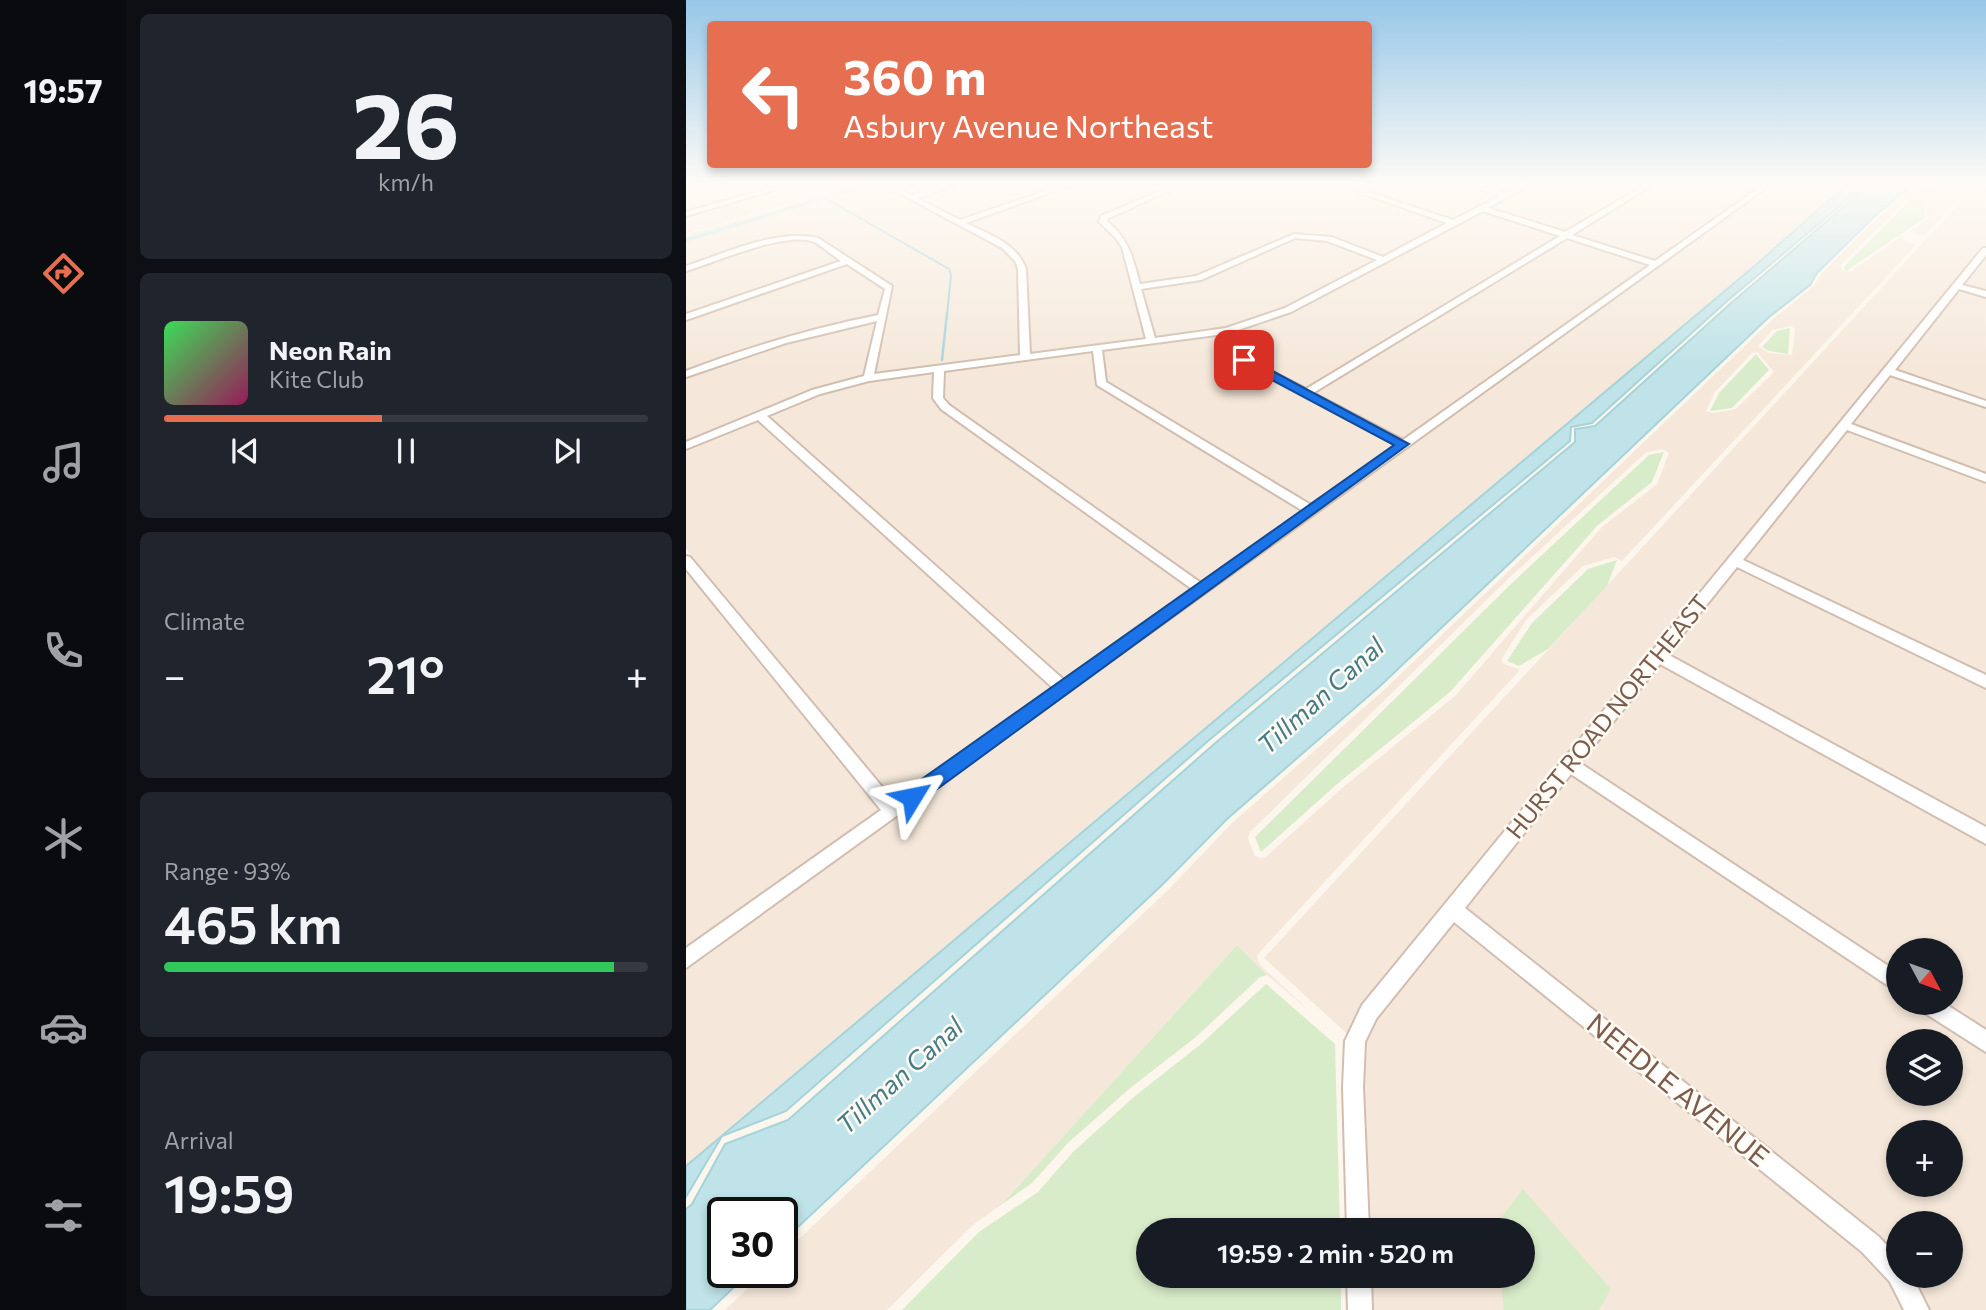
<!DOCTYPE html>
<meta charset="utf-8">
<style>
body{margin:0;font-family:Commissioner,sans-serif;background:#20242c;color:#f1f3f6;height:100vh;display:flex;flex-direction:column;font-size:26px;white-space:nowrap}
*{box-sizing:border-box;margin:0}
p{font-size:23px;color:#9ea1a6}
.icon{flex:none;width:38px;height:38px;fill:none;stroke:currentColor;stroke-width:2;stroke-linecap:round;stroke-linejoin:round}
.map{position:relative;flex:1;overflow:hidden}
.panel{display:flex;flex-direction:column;gap:14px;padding:14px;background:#0d0f14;width:560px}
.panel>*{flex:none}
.top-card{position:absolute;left:21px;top:21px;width:665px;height:147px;border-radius:7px;box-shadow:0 4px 10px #0003;background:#e76f51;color:#fff;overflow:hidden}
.needle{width:46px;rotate:131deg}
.tools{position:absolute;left:1200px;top:938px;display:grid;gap:14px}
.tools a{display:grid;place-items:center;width:77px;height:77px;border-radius:50%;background:#171b24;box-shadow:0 4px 10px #0003;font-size:35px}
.speed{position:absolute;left:21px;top:1197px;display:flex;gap:14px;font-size:35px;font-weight:700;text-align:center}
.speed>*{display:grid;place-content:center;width:91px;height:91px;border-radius:50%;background:#171b24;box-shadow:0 4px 10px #0003;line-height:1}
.speed .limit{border:4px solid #111;border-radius:10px;background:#fff;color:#111}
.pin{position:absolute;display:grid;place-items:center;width:60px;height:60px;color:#fff;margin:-30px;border-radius:14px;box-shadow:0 4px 10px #0006}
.me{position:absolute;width:77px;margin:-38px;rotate:55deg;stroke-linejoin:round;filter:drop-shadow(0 0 5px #0008)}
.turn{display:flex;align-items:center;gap:24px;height:147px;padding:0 21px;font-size:32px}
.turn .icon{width:91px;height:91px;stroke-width:2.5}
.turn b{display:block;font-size:49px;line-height:60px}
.big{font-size:52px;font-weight:600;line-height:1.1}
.panel .widget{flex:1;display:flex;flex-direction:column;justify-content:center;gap:10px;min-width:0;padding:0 24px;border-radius:10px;background:#20242c}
.panel .dial{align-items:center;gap:0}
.dial b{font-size:91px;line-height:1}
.song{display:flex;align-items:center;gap:21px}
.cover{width:84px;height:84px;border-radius:10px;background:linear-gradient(135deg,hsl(130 70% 55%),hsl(330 70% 35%))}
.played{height:7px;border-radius:4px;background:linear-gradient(90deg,#e76f51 45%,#363941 45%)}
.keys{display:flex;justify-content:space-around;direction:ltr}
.heat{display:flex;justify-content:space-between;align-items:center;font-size:38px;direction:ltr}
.charge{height:10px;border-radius:5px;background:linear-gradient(90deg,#34c759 93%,#363941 0)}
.trip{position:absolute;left:450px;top:1218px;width:399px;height:70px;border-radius:35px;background:#171b24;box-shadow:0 4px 10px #0003;font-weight:600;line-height:70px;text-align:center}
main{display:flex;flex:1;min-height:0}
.tab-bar{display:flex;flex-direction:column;width:126px;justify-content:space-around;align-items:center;background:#090b0e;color:#9ea1a6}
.tab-bar .icon{width:49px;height:49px}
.tab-bar .selected{color:#e76f51}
.tab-bar b{font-size:32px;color:#f1f3f6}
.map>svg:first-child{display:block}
</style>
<main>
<nav class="tab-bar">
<b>19:57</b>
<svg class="icon selected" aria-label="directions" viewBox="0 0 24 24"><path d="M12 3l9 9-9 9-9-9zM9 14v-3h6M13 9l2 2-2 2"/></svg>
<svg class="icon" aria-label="music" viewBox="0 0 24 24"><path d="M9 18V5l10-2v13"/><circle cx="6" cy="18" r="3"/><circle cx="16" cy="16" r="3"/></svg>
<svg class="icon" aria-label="phone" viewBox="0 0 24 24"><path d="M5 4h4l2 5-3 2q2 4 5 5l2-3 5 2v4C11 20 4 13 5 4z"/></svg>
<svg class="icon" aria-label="climate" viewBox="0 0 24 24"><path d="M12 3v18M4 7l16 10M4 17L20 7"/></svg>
<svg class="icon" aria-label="car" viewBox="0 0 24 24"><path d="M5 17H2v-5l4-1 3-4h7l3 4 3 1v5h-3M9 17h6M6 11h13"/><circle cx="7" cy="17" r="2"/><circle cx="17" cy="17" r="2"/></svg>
<svg class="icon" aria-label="filters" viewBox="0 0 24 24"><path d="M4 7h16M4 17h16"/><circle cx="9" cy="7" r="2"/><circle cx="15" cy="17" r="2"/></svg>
</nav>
<section class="panel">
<div class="widget dial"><b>26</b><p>km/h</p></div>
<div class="widget">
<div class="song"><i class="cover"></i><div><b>Neon Rain</b><p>Kite Club</p></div></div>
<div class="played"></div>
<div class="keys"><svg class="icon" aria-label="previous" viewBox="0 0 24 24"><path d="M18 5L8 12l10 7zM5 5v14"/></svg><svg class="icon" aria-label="pause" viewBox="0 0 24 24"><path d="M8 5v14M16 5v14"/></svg><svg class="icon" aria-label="next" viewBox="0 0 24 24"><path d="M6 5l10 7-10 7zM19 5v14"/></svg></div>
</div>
<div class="widget"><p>Climate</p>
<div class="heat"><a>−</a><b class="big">21°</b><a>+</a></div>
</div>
<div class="widget"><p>Range · 93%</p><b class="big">465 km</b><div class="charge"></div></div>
<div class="widget"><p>Arrival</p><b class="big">19:59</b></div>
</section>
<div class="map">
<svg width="1300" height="1310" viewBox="0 0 1300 1310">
<rect width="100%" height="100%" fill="#fdf6ec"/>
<path fill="#f5e8da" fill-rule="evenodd" d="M0,185H166L0,234Z
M171,185H195L315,247L322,253L332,270L334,356L188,375L207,287L133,239L122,235L95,237L0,267V235Z
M271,185H378L275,220L231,197Z
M388,185H489L413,218L414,223L429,236L436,248L460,339L343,355L341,269L337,260L322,245L280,222Z
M498,185H650L762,223L697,257L637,234L620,232L605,235L510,276L456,284L444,246L436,235L421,222L422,218Z
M660,185H781L814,195L766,221Z
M845,185H958L879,233L801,208Z
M968,185H1076L967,262L886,235Z
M1086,185H1160L1072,263L0,1166V969Z
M1231,185H1235L1154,266L1157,271L1164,272L1216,236V239L1230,245L936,561L928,557L897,566L840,620L815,660L818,664L834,670L571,955L573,964L624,1011L581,975L551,945L315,1205L288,1224L201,1310H39L79,1272H96V1255L483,889L546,823L698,690L1087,319L1128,286L1135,274L1196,214ZM1105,326L1109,329L1106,355L1082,353L1072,346L1086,330ZM1071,352L1088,372L1050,409L1027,413L1020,411L1029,392L1066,353ZM975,449L983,453L971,484L915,528L769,696L655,789L580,857L573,858L569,856L562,838L564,832L822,579L959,453Z
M1260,185H1286L1238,236L1224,231L1242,219L1241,204L1261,188Z
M1290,185H1300V1310H674L673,1276H836V1230H672L667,1087L669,1041L578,958ZM1213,950H1265V1003H1213ZM1213,1041H1265V1094H1213ZM1213,1132H1265V1185H1213ZM1213,1223H1265V1276H1213Z
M797,210L875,235L619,390L563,360L547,332L606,311Z
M610,237H633L692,260L599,308L539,328L469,338L457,288L515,280Z
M112,238L126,241L156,261L0,315V271Z
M882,238L963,264L716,440L627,394Z
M161,264L198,288L191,315L140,325L72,344L0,371V319Z
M190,320L177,376L0,442V376L76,347Z
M538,333L555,363L709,444L623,504L420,382L416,351Z
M407,352L411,385L616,510L515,583L264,405L258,397V370Z
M248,372L247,399L255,409L506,589L378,680L81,415L131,395L183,380Z
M71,419L367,688L209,801L0,549V449Z
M0,571L194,811L0,950Z"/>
<path fill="#d8ecc9" d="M1239,185H1257L1258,188L1237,203L1239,218L1160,271L1158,267Z
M1104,328L1102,354L1083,351L1076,347L1091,331Z
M1070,354L1083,370L1046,408L1024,411L1033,393Z
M978,452L966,482L911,526L764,692L650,785L575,852L569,837L827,582L963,455Z
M931,560L921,586L862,649L833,666L821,661L846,623L902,569Z
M551,945L581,975L574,977L510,1037L443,1089L382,1143L346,1183L315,1205Z
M580,984L649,1044L654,1230H462V1276H655V1310H216L293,1232L352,1192L387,1152L449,1096L515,1044Z
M837,1189L925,1289L913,1310H818L814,1276H836V1230H809L808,1227Z"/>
<path fill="#bfe3e8" stroke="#a5d3da" stroke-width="2" d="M1160,185H1179L1040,302L906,423L885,427L884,441L522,741L100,1111L36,1136L0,1197V1166L1072,263Z
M1183,185H1227L1192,213L1131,273L1124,285L1083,317L693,687L541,819L477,884L96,1242V1213H37V1272H64L24,1310H0V1209L6,1204L39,1144L102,1120L527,745L889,442V429L909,426L1044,304Z"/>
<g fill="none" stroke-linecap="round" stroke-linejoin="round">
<path stroke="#a5d3da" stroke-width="2" d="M139,198L263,269L265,275L261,315"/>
<path stroke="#a5d3da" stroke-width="2.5" d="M256,360L261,313"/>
<path fill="#bfe3e8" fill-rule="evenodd" d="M176,185H185L0,242V238Z"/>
<g stroke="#d1beb0" stroke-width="4">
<path id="minor" d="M95,185H105L0,216V212Z
M198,185H206L226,195L260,185H269L231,198L274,220L377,185H386L280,223C302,234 331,243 340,269L344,354L460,339L436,247L429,237L413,222L415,216L488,185H496L421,219V221C444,241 446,256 454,284L510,276L608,234L646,237L697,257L761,223L652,185H661L767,220L814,196L783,185H793L820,193L835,185H843L802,208L879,232L959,185H966L886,235L969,261L1077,185H1084L0,968V948L195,810L0,569V556L4,557L208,801L367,688L72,420L0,449V442L126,390L178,376L191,321L100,343L0,377V371C63,347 127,328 192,315L199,289L161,264L0,320V314L155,261C146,255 137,247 128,242C101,230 28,263 0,271V266C40,253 88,229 132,238L206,286L188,374L334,355L332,269L329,261L316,248ZM797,211L874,236L620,389L562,359L546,332L605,312ZM609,238L641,241L691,260L599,308L540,328L469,338L455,289L515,280ZM881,238L964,265L717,440L627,393ZM538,334L555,363L710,445L625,505L420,382L416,350ZM407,351L411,385L617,511L515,583L263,405L257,398L258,371ZM248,372L247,398L255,409L506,589L378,680L81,416L134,394L183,381Z
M1297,248H1300V255L1276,285L1300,291V297L1273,289L1209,370L1300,401V407L1204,375L1165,424L1300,474V482L1161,430L1057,560L1300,675V688L1051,567L981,654L1300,827V844L974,664L894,763L1213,973V993L885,774L779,908L1192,1236L1213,1258V1276H1226L1243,1310H1218L1204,1282L1176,1252L768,922L690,1019L679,1042L677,1087L683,1230H661L657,1087L659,1041L676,1005Z
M1231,1003H1258L1300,1030V1052L1234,1010Z
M661,1276H685L686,1310H662Z"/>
</g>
<use href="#minor" fill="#fff" fill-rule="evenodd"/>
</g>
<linearGradient id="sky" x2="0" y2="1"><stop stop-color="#97c7e8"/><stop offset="0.5" stop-color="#fefbf6"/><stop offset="1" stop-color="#fefbf6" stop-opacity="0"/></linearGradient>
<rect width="1300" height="368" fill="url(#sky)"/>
<path fill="#1a73e8" stroke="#114b97" stroke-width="2" d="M554,358H562L723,444L232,803L226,805L219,803L216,797L219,791L708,445L554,363Z"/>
<g text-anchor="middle" stroke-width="5" stroke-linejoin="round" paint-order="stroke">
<g font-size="24" fill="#7a5c4d" stroke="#fffaf3">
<text transform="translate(922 717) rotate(-51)" y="8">HURST ROAD NORTHEAST</text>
</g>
<g font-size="26" font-style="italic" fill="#437c86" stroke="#fffaf3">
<text transform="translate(635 696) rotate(-42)" y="9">Tillman Canal</text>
<text transform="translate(214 1076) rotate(-42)" y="9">Tillman Canal</text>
</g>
<g font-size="28" fill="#7a5c4d" stroke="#fffaf3">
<text transform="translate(992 1090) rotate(39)" y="10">NEEDLE AVENUE</text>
</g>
</g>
</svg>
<div class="tools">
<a><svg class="needle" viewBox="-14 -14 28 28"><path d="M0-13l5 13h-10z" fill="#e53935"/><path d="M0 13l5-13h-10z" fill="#9ea1a6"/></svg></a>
<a><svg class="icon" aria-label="layers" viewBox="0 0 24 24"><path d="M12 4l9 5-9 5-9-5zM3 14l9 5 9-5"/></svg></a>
<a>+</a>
<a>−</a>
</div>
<div class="speed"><div class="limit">30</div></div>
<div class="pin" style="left:558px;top:360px;background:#d93025"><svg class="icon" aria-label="arrive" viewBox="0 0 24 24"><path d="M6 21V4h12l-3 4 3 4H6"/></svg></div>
<svg class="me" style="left:226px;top:797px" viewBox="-20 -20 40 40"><path d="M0-17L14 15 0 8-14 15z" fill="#1a73e8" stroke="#fff" stroke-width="4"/></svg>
<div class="trip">19:59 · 2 min · 520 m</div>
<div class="top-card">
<div class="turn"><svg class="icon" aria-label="left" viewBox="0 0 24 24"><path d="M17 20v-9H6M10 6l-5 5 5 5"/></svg><div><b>360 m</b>Asbury Avenue Northeast</div></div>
</div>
</div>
</main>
